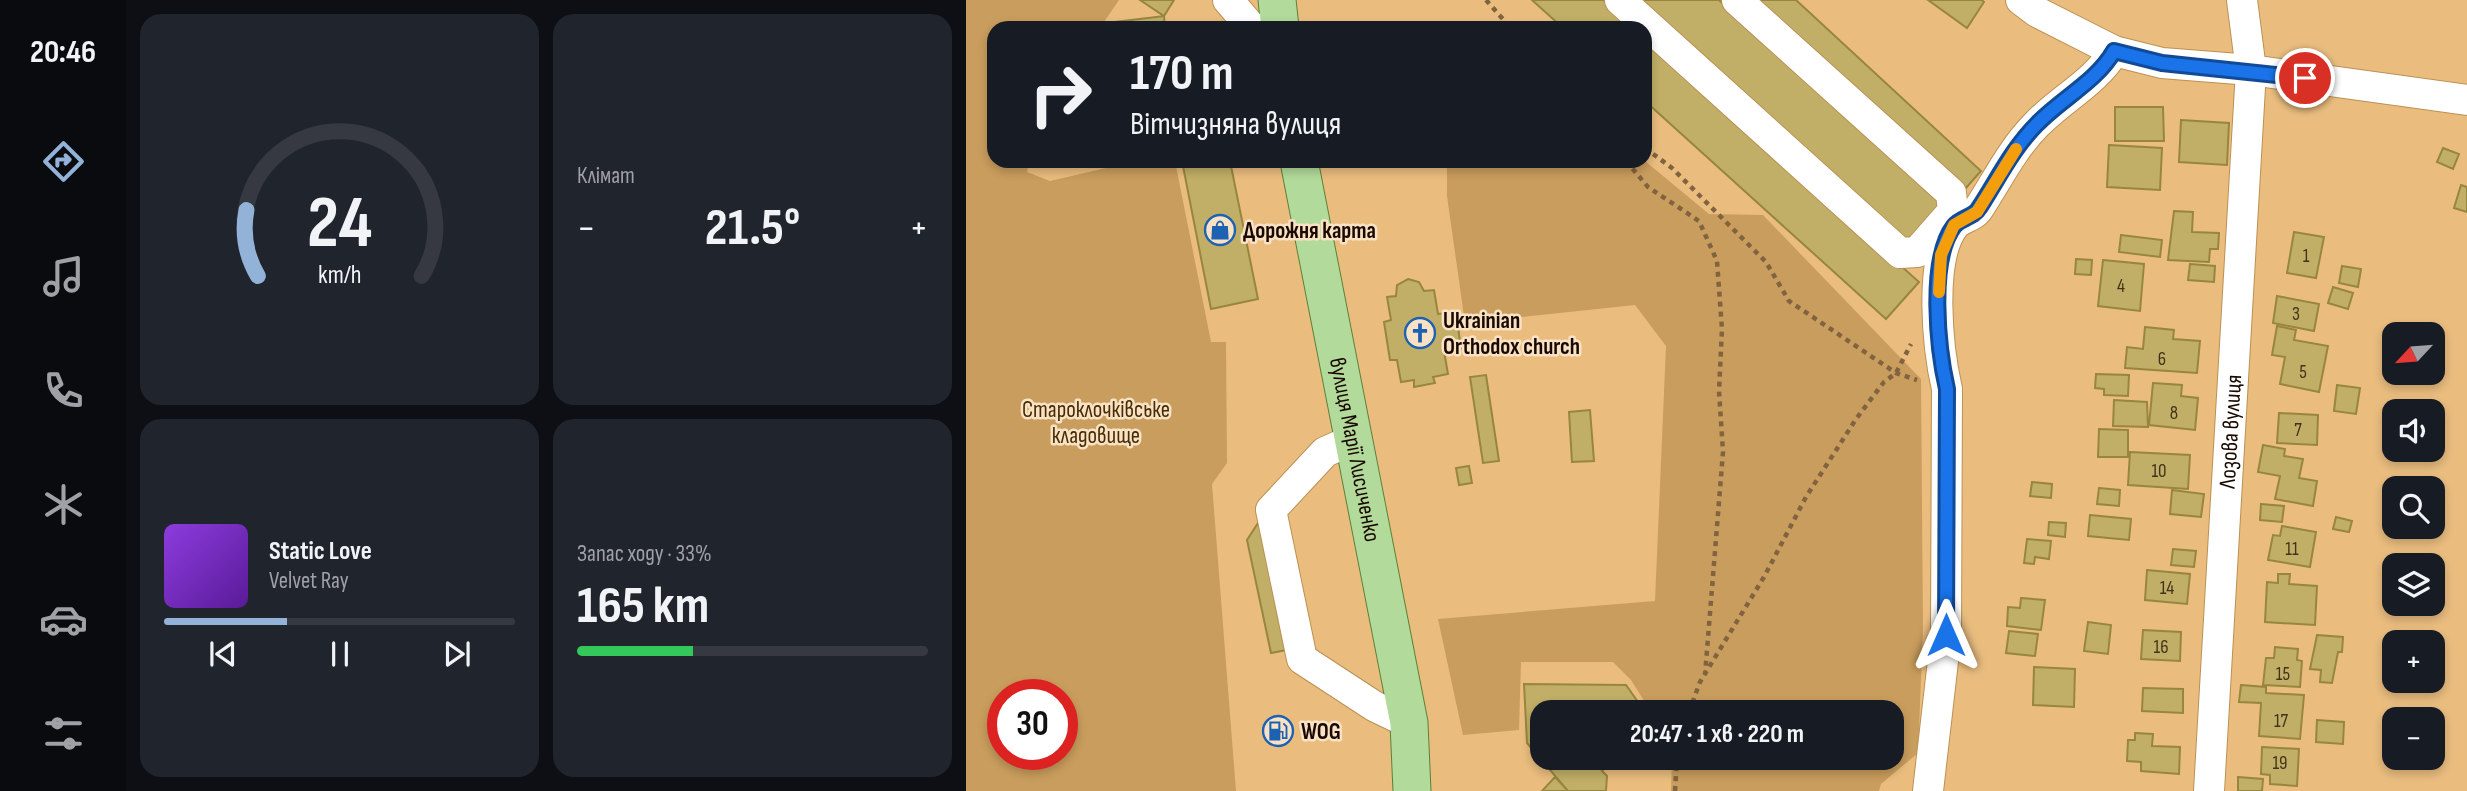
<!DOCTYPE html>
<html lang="uk">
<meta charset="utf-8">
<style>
body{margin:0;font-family:"Sofia Sans Condensed",sans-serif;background:#20242c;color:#f1f3f6;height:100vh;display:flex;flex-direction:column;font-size:26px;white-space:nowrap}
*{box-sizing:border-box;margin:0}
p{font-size:23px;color:#9ea1a6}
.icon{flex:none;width:38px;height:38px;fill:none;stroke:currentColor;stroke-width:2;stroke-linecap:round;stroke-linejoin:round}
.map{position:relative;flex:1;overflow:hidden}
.details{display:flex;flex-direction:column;gap:14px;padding:14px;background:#0d0f14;width:840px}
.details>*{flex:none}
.top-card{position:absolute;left:21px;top:21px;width:665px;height:147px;border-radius:21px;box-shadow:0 4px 10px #0003;background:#171b24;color:#f1f3f6;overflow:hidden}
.needle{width:46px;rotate:244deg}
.controls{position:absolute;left:1416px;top:322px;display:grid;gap:14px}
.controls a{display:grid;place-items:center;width:63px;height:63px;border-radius:14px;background:#171b24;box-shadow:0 4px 10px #0003;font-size:35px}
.speed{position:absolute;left:21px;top:679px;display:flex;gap:14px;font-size:35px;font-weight:700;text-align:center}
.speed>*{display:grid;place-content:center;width:91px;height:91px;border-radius:50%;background:#171b24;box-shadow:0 4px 10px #0003;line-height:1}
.speed .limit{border:10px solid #d22;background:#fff;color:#111}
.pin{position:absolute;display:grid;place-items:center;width:60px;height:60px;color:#fff;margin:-30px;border:4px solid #fff;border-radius:50%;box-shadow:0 2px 7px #0007}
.me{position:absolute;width:77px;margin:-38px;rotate:0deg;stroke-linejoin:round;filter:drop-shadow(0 0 5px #0008)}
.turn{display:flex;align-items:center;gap:24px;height:147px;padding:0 28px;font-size:32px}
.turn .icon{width:91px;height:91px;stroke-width:2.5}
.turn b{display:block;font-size:49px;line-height:60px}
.big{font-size:52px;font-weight:700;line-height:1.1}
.details .widget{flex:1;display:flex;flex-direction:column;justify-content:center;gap:10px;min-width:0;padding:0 24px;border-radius:21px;background:#20242c}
.details .dial{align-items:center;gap:0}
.dial svg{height:182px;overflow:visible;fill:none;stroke:#363941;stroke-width:7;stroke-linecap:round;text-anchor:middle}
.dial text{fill:#f1f3f6;stroke:none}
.song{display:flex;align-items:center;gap:21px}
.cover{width:84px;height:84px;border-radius:10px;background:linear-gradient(135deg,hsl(270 70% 55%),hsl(270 70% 35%))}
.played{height:7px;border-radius:4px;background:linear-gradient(90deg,#92b2d7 35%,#363941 35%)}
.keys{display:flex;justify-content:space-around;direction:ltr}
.heat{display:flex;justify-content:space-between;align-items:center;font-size:38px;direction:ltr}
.charge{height:10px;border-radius:5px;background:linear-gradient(90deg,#34c759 33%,#363941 0)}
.details .tiles{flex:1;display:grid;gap:14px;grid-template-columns:repeat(2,1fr)}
.trip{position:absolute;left:564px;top:700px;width:374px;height:70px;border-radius:21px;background:#171b24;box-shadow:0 4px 10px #0003;font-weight:700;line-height:70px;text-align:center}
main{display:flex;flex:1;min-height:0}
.menu{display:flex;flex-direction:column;width:126px;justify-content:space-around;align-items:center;background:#090b0e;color:#9ea1a6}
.menu .icon{width:49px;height:49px}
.menu .active{color:#92b2d7}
.menu b{font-size:32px;color:#f1f3f6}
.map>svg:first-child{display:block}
</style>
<main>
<nav class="menu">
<b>20:46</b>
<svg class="icon active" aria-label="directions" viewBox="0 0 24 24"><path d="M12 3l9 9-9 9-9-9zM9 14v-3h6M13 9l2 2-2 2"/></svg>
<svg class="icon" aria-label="music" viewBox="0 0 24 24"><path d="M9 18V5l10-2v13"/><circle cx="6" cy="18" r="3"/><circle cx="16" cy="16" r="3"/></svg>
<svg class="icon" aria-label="phone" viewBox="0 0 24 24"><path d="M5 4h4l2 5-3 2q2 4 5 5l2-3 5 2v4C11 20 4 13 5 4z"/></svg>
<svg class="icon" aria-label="climate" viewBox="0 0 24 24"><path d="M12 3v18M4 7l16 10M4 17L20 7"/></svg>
<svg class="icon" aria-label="car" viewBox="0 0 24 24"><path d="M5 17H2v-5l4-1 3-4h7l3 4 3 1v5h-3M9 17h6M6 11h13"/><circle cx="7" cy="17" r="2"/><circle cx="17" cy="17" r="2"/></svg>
<svg class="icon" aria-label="filters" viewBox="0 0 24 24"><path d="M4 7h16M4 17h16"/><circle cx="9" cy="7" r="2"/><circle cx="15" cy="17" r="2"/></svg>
</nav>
<section class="details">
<div class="tiles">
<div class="widget dial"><svg viewBox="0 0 100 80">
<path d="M14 69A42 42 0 1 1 86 69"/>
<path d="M14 69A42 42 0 0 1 9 40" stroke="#92b2d7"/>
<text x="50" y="56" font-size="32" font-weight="700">24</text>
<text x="50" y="72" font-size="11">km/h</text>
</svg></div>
<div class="widget"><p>Клімат</p>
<div class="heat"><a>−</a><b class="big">21.5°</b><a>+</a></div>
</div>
<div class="widget">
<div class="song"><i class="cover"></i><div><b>Static Love</b><p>Velvet Ray</p></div></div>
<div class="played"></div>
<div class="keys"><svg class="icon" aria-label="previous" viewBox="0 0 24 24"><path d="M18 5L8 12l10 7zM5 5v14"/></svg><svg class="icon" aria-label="pause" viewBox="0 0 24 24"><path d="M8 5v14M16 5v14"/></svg><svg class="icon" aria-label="next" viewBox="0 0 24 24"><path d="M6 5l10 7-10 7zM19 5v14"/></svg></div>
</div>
<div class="widget"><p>Запас ходу · 33%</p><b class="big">165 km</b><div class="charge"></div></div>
</div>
</section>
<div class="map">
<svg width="1501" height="791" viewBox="0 0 1501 791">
<rect width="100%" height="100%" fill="#eabd7f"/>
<path fill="#c99d5d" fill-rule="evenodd" d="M0,0H153L134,28H28V161H63L61,172L84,181L170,161H209L245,342H260L261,463L246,484L270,791H0ZM37,695H96V754H37Z
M481,161H679L743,214L797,215L955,379L957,629L952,753L915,784L913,791H705L706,758H926V712H685L665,680L647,662H555L553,730L497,735L472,619L689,601L700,346L669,305L499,323L481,196Z"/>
<path fill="#c1af67" stroke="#98863f" stroke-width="2" d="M174,0H208L198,16Z
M566,0H638L669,28H597Z
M675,0H753L978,205L941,243Z
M791,0H830L1015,171L999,189Z
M962,0H1016L1018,2L1001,28Z
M198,16L199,28H137L140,23Z
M679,37L953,282L920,319L679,101Z
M1149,107H1197L1198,141H1149Z
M1215,120L1263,123L1261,165L1213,162Z
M1143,145L1196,148L1194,190L1141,187Z
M1477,148L1493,154L1487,169L1471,162Z
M216,161H264L292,299L245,309Z
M1495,185L1501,187V212L1488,208Z
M1208,211L1227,212L1226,232L1253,233L1252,249H1244L1243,262L1202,260Z
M1328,232L1358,237L1350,278L1321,273Z
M1155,235L1196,240L1194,257L1153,252Z
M1110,259L1126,260L1125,275L1109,274Z
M1137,260L1178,264L1174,311L1132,306Z
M1224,264L1249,266L1248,282L1222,280Z
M1376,266L1395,269L1392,287L1373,283Z
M442,279L453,282L458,291L468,290L472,314L490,312L495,349L478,351L482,374L467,377L469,383L448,387V380L435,382L431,360H424L418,322L425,320L421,297L430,296L431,285Z
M1367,287L1387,293L1382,309L1362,303Z
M1311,296L1353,304L1348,331L1307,323Z
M1311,326L1330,330L1328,340L1362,346L1353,392L1314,384L1319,357L1306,355Z
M1179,327L1208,330L1207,339L1234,341L1231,373L1159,368L1161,347L1177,349Z
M1130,374L1163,375L1162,396L1138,395V389L1129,388Z
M520,375L533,461L517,463L504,377Z
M1187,383L1216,385L1215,396L1232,398L1229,430L1183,425Z
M1371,385L1394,388L1390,414L1368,411Z
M1148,400L1181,402L1182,427L1147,426Z
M624,410L628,461L606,462L603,412Z
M1313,413L1352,415L1351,445L1311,443Z
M1133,429L1162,430V457H1132Z
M1297,445L1319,449L1318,456L1337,459L1333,478L1351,481L1347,506L1309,499L1314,476L1292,472Z
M1164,452L1224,455L1222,489L1162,485Z
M503,466L506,483L493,485L490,468Z
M1066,482L1086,484L1085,498L1064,496Z
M1133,488L1154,490L1153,506L1131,504Z
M1206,490L1238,494L1235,517L1204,514Z
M1295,504L1318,506L1316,522L1294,520Z
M1124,515L1165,519L1163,540L1122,536Z
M1370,517L1386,521L1383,532L1367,529Z
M294,520L326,649L305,653L281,540Z
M1083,522L1100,523L1099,537L1082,535Z
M1316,526L1350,532L1344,567L1302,560L1307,535L1314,536Z
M1061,539L1085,541L1083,559L1069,557L1068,564L1058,563Z
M1207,549L1230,551L1228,567L1205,565Z
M1181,570L1224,574L1221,604L1179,600Z
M1312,574H1324L1323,584L1351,586L1349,625L1299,622L1301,582L1312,583Z
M1055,598L1079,600L1075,630L1041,626L1042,607L1054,608Z
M1122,622L1145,625L1142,654L1118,651Z
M1177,630L1215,632L1214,661L1175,659Z
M1043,631L1072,634L1069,656L1040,653Z
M1351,635L1377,637L1376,652H1372L1366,683L1354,682L1355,670L1344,669Z
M1309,647L1332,649L1331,660L1336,661L1334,687L1297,685L1300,658H1308Z
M1068,667L1109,669L1108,707L1067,705Z
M558,684L660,685L679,712H576V758H648L636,771L641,776L640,791H602L561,743Z
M1275,685L1300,687V693L1338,695L1334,739L1293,736L1295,703L1273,702Z
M1177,688L1217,689V713L1176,711Z
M1351,720L1378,722L1377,744L1350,742Z
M1169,733L1187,734L1186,746L1214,747L1213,774L1175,771V762L1161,761L1162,740H1169Z
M1296,747L1333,749L1331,786L1304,784V775L1295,774Z
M589,777L602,791H576Z
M1272,777L1297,779L1296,791H1272Z"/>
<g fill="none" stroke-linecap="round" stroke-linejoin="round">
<g stroke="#bb9153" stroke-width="32">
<g id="minor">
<path d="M262,0L286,28"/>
<path d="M654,0L934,253L951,252L987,211L985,193L771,0"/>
<path d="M1055,0L1071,12L1148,51L1196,63L1285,70L1501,100"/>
<path d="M386,440L359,452L305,510L336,659L408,706L443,723"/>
<path d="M962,791L980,635L981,389C972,350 962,260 988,226C994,218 1008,217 1013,208C1032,179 1046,149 1071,124C1095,99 1131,81 1148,51"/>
<path id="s1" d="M1243,791L1285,70L1276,0"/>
</g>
</g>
<g stroke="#5b8138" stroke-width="39">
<g id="major">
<path d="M311,0L314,28"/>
<path id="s2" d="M333,161L443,723L446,791"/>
</g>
</g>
<path stroke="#81633f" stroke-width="4.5" stroke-dasharray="5 5" stroke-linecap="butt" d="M520,0L545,28
M679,148L706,168L800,262L823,301L930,373L951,380
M660,161L682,187L733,221L751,261L756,329L753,391L757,452L739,675
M723,712L734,682L798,577L840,497L890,419L918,382L930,373L945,344
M709,791L711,758"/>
<use href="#minor" stroke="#fff" stroke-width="30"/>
<use href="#major" stroke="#b2da9a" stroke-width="37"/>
</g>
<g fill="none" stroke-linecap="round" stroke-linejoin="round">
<g stroke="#114b97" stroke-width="18">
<path id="route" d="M980,635L981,389C972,350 962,260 988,226C994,218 1008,217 1013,208C1032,179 1046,149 1071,124C1095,99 1131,81 1148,51L1196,63L1339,78"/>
</g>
<use href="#route" stroke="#1a73e8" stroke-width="12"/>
<path stroke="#f59e0b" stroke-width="12" d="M973,292L975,255L988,225L1011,212L1050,149"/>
</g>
<defs>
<g id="shop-ring" transform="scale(1.575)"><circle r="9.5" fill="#f9e2c4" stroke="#1d62b2" stroke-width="1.5"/><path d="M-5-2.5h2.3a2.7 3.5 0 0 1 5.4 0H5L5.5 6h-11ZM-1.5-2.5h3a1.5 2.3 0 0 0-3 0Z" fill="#1d62b2"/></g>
<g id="church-ring" transform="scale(1.575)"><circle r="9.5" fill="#f9e2c4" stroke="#1d62b2" stroke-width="1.5"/><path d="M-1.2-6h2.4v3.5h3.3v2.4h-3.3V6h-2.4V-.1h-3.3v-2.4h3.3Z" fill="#1d62b2"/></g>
<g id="fuel-ring" transform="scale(1.575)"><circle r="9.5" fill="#f9e2c4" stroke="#1d62b2" stroke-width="1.5"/><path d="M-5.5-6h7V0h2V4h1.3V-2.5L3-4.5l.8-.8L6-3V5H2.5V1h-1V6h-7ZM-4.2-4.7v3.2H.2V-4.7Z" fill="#1d62b2"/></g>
</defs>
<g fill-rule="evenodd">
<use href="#shop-ring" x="254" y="230"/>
<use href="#church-ring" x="454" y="333"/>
<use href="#fuel-ring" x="312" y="731"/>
</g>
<g text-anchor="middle" stroke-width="5" stroke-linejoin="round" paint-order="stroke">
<g font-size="19" fill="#43321a">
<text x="1340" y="262">1</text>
<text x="1155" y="292">4</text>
<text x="1330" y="320">3</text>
<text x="1196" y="365">6</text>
<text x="1337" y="378">5</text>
<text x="1208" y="419">8</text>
<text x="1332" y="436">7</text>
<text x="1193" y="477">10</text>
<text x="1326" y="555">11</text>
<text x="1201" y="594">14</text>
<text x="1195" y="653">16</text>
<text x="1317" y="680">15</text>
<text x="1315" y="727">17</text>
<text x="1314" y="769">19</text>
</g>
<g font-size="23" font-weight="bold" fill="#190900" stroke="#f9e2c4" text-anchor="start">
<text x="277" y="238">Дорожня карта</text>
<text x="477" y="328">Ukrainian<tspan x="477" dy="26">Orthodox church</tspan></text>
<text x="335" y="739">WOG</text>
</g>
<g font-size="23" fill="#442c04" stroke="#f9e2c4">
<text x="130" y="417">Староклочківське<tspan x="130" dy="26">кладовище</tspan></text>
</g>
<g font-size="23" fill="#190900" stroke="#f9e2c4">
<text dy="8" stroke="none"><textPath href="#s1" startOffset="360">Лозова вулиця</textPath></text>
<text dy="8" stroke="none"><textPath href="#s2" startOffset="294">вулиця Марії Лисиченко</textPath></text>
</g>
</g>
</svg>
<div class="controls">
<a><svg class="needle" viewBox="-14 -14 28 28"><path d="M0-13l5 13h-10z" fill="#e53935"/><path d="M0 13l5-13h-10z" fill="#9ea1a6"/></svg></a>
<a><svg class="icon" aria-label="sound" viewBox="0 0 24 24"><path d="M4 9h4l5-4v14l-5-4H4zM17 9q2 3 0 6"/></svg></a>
<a><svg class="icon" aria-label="search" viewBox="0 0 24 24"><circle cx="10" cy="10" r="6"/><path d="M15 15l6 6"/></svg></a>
<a><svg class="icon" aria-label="layers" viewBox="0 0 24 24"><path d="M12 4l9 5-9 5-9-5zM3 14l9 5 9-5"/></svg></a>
<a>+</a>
<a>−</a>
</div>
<div class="speed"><div class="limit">30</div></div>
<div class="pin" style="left:1339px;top:78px;background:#d93025"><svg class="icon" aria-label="arrive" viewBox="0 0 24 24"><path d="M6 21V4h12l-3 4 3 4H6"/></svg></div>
<svg class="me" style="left:980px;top:635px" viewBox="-20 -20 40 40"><path d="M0-17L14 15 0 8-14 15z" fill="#1a73e8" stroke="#fff" stroke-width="4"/></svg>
<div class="trip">20:47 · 1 хв · 220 m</div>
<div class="top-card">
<div class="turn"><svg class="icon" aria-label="right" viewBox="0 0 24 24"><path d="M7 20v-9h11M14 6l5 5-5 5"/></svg><div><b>170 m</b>Вітчизняна вулиця</div></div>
</div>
</div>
</main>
